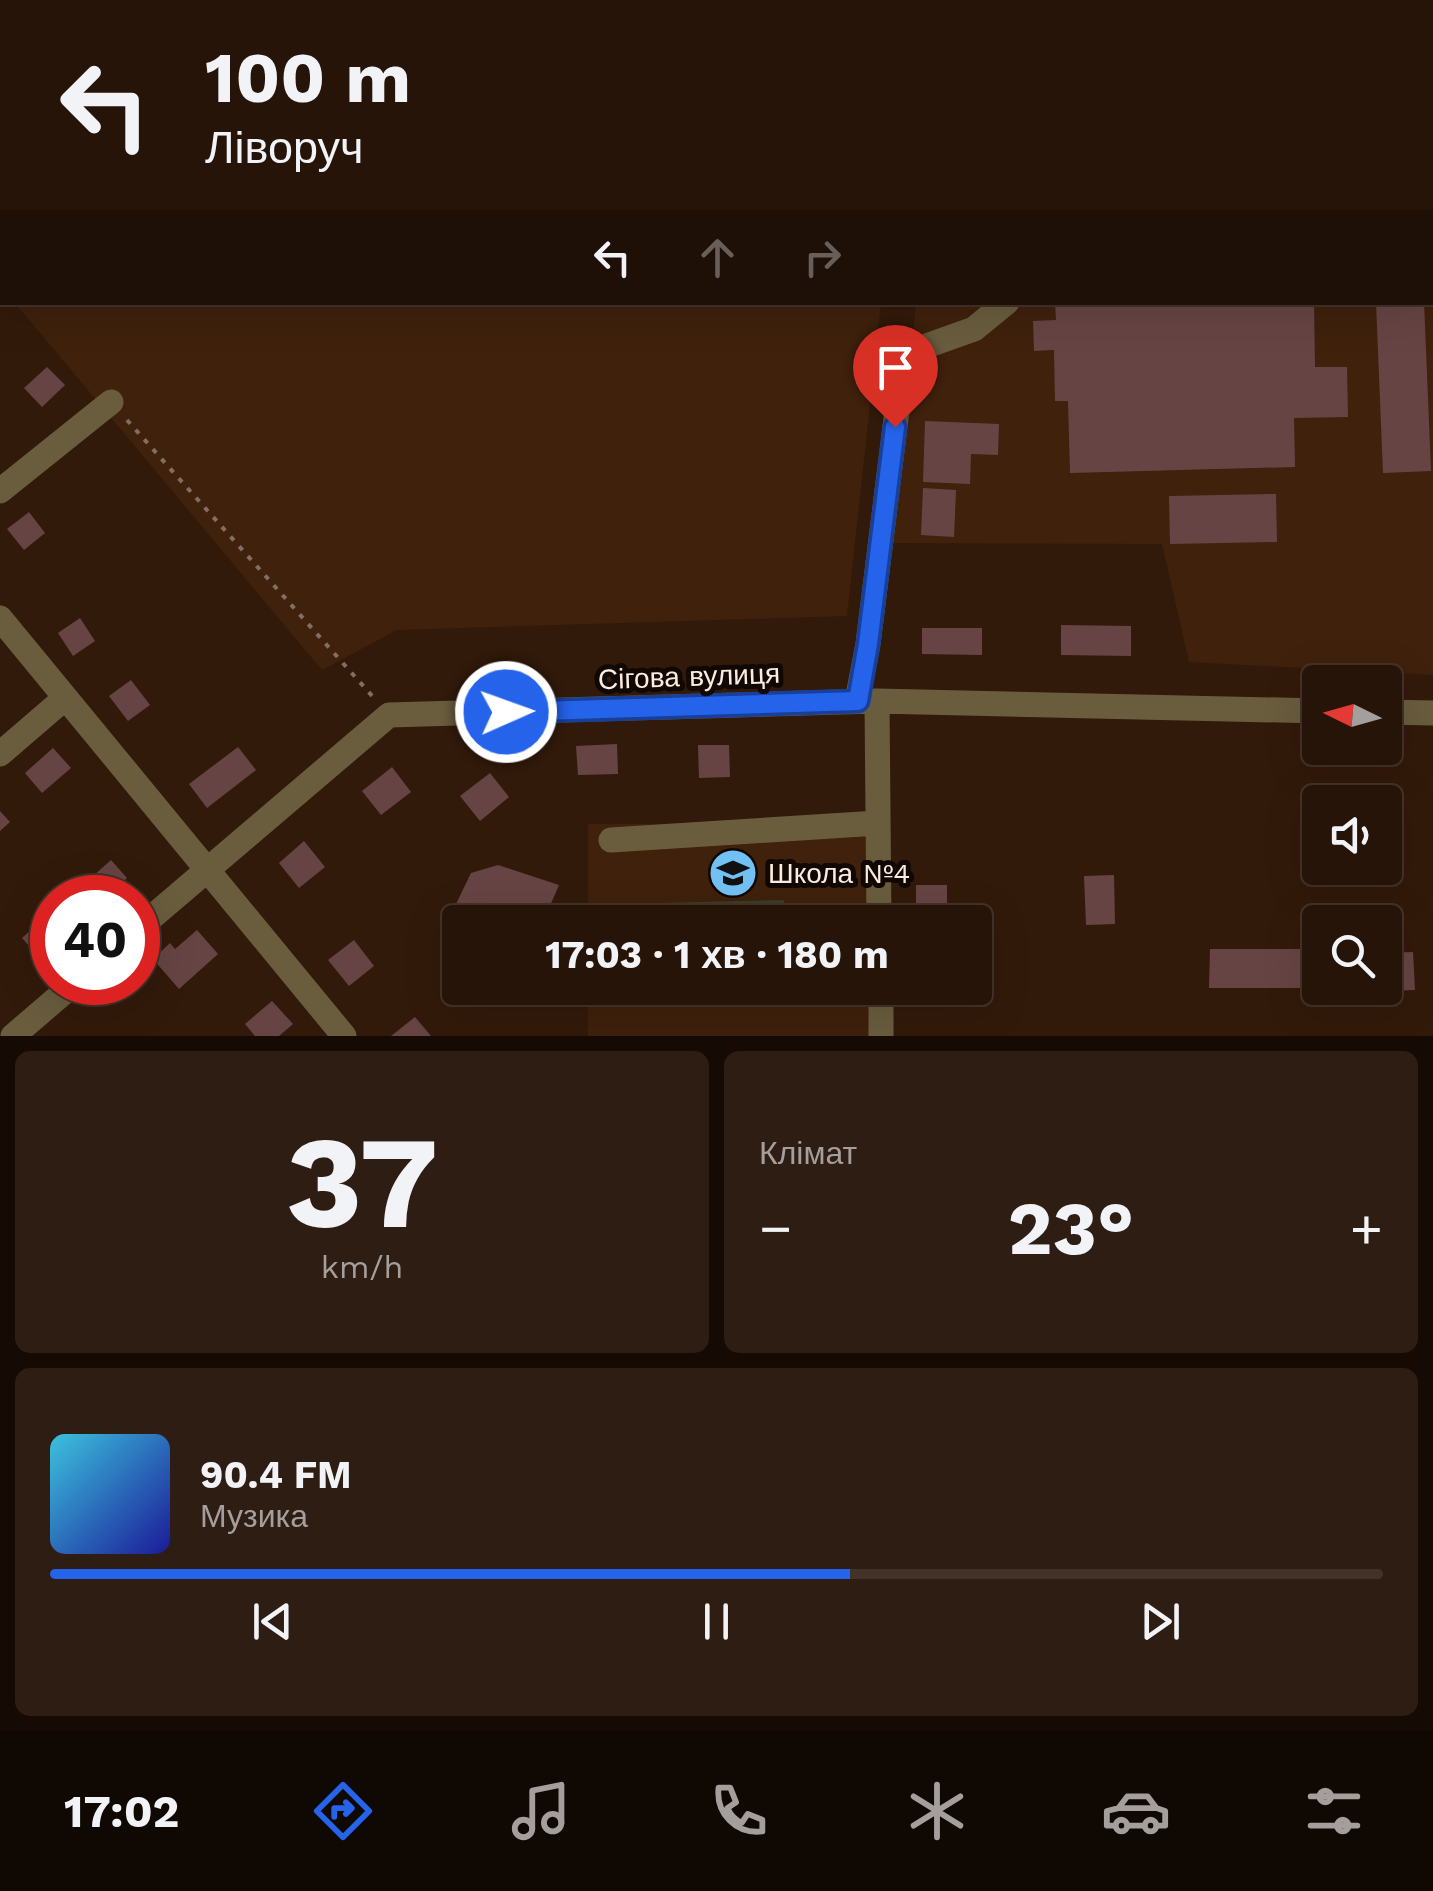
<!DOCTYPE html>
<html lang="uk">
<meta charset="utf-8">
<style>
body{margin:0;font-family:"Work Sans",sans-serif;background:#2e1d12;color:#f1f3f6;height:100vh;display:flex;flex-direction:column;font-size:38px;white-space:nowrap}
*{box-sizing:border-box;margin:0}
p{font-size:32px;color:#a49e9c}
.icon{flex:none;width:55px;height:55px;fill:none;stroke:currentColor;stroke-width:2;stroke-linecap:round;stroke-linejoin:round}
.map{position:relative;height:1036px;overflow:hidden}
.details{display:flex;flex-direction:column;gap:15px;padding:15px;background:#150b04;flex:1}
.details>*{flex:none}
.hud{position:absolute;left:0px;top:0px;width:1435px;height:305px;box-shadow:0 10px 40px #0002,0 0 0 2px #423329;background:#261408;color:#f1f3f6;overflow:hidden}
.needle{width:65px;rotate:275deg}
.controls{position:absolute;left:1302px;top:665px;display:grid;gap:20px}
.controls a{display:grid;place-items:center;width:100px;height:100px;border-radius:10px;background:#261408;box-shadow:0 10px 40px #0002,0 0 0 2px #423329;font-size:50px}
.speed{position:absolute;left:30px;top:875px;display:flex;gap:20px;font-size:50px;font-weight:700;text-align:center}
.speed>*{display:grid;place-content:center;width:130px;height:130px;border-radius:50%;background:#261408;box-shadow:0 10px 40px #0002,0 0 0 2px #423329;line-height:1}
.speed .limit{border:15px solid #d22;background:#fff;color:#111}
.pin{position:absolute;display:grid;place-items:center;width:85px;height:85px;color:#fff;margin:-102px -42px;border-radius:50% 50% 50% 0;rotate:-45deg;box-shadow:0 0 10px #0007}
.pin .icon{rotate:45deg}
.me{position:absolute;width:110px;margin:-55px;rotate:88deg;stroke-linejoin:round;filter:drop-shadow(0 0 8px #0008)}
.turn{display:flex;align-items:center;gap:35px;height:210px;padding:0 40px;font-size:45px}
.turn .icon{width:130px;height:130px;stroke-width:2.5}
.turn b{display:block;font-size:70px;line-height:85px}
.lanes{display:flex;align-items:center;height:95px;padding:0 40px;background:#0003;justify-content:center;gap:50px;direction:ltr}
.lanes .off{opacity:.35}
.big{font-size:75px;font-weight:700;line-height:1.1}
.details .card{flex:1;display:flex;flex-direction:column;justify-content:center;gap:15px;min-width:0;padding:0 35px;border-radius:15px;background:#2e1d12}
.details .dial{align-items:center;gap:0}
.dial b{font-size:130px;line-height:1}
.song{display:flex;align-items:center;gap:30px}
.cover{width:120px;height:120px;border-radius:15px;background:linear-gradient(135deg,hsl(190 70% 55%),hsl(240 70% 35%))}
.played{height:10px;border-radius:5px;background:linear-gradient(90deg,#2563eb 60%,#423329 60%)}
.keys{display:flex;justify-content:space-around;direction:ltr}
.heat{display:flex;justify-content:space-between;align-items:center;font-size:55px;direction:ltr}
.details .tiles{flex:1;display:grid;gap:15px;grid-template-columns:1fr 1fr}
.card:last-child{grid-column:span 2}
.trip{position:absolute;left:442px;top:905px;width:550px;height:100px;border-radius:10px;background:#261408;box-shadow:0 10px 40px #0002,0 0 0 2px #423329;font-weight:700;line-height:100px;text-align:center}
.tabs{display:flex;height:160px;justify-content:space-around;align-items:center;background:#0f0803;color:#a49e9c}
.tabs .icon{width:70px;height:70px}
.tabs .active{color:#2563eb}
.tabs b{font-size:45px;color:#f1f3f6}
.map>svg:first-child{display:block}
</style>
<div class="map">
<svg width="1433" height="1036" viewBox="0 0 1433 1036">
<rect width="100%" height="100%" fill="#321a0a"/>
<path fill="#3f210c" d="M945,0H1433V675L1189,662L1162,544L893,543L916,303L1432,302V2H945Z
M15,303H881L847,616L397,630L322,670Z
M878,823L879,922H588V824Z
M588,988H881V1036H588Z"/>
<path fill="#384124" d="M784,900V922H615V904Z
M617,988H785V991L617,994Z"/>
<path fill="#674444" d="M1055,302H1314L1315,367H1347L1348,417L1294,418L1295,467L1070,473L1068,401H1055L1054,350L1034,351L1033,321L1056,320Z
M1424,302L1431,471L1383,473L1376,303Z
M47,367L65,385L42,407L24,388Z
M925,421L999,424L998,455L971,454L970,484L923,482Z
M923,488L956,490L954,537L921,535Z
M1276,494L1277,542L1170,544L1169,496Z
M29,512L45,533L24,550L7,529Z
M80,618L95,641L73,656L58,633Z
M1061,625L1131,626V656L1061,655Z
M922,628H982V655L922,654Z
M131,680L150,705L128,721L109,696Z
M617,744L618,774L578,775L576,746Z
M698,745H729L730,777L699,778Z
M238,747L256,770L207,808L189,784Z
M53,748L71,768L42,793L25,773Z
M392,767L411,792L381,815L362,791Z
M490,773L509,797L480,821L460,796Z
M0,811L10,822L0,831Z
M304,841L325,867L299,888L279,863Z
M111,860L127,878L105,898H96L84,884Z
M498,865L559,885L543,922H460V938L444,929L471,873Z
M1114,875L1115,924L1086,925L1084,876Z
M916,885H947V922H916Z
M49,914L52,918V943L38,956L22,938Z
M197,930L218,954L179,989L153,959L170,943L175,949Z
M354,940L374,966L349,986L328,960Z
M1210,949H1317L1316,988H1209Z
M1413,952L1415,990L1385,991V953Z
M272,1001L293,1024L279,1036H255L245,1024Z
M415,1017L431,1036H391Z"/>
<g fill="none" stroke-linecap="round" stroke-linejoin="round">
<path stroke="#836e61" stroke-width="4" stroke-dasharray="5 8" stroke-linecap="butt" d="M127,420L373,697"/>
<path stroke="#6a5d3e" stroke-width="25" d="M0,491L111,402
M0,618L344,1036
M857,701L868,644L904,354L974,329L1007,302
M877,701L879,922
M1385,712L1433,713
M0,754L65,698
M611,840L878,823
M138,929L389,715L877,701L1320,711
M881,988V1036
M13,1036L76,982"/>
</g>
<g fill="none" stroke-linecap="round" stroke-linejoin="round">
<g stroke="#184099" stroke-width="25">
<path id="route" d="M506,712L858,701L868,644L895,427"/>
</g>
<use href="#route" stroke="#2563eb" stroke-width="18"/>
</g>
<defs>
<g id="school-disc" transform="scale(2.5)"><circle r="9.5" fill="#72c1f5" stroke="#120803"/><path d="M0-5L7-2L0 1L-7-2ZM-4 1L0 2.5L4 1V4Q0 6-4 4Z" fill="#111"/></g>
</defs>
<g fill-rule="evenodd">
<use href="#school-disc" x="733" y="873"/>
</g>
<g text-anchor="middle" stroke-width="10" stroke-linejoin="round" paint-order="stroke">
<g font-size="28" fill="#fcebe1" stroke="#120803">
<text transform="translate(689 676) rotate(-2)" y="10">Сігова вулиця</text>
</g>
<g font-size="28" fill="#fcebe1" stroke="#120803" text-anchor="start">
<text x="768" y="883">Школа №4</text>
</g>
</g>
</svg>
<div class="controls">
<a><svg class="needle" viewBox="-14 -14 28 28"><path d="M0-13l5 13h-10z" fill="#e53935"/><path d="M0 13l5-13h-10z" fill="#a49e9c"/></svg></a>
<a><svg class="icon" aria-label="sound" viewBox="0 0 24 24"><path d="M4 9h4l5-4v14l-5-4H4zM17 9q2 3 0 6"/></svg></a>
<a><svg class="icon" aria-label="search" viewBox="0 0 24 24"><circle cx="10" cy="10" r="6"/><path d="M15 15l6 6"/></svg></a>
</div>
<div class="speed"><div class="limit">40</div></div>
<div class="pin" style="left:895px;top:427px;background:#d93025"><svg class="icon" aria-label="arrive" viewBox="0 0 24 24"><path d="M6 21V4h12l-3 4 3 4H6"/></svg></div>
<svg class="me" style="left:506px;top:712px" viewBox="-20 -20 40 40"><circle r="17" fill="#2563eb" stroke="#fff" stroke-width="3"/><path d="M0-11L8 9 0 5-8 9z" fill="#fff"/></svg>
<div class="trip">17:03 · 1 хв · 180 m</div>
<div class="hud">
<div class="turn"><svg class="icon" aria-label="left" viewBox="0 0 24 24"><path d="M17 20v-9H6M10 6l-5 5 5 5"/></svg><div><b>100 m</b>Ліворуч</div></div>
<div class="lanes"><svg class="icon" aria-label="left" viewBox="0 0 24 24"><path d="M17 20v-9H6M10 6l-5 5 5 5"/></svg><svg class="icon off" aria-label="ahead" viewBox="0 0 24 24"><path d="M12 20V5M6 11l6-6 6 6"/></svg><svg class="icon off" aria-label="right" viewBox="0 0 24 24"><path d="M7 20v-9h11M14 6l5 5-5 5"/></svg></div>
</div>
</div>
<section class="details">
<div class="tiles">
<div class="card dial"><b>37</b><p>km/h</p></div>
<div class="card"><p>Клімат</p>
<div class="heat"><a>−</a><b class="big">23°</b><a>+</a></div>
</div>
<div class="card">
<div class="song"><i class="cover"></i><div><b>90.4 FM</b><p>Музика</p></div></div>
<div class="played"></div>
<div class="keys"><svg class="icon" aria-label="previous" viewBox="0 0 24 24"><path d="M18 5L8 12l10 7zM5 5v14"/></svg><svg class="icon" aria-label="pause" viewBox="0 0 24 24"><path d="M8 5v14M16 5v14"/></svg><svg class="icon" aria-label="next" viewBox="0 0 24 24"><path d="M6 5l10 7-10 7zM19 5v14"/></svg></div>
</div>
</div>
</section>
<nav class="tabs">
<b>17:02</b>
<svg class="icon active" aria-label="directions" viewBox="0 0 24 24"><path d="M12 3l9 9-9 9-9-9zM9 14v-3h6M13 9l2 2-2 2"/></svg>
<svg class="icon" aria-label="music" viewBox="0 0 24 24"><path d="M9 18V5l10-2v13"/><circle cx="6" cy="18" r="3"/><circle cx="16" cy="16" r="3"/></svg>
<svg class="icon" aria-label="phone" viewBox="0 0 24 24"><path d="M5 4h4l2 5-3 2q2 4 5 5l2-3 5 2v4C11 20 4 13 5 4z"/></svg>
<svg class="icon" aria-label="climate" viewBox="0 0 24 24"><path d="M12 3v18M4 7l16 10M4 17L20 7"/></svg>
<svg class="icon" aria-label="car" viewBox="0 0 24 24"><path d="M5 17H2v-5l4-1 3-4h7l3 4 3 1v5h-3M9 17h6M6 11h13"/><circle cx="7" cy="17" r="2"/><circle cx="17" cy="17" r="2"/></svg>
<svg class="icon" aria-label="filters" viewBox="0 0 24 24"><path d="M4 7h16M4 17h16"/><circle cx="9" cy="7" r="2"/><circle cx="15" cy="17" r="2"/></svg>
</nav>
